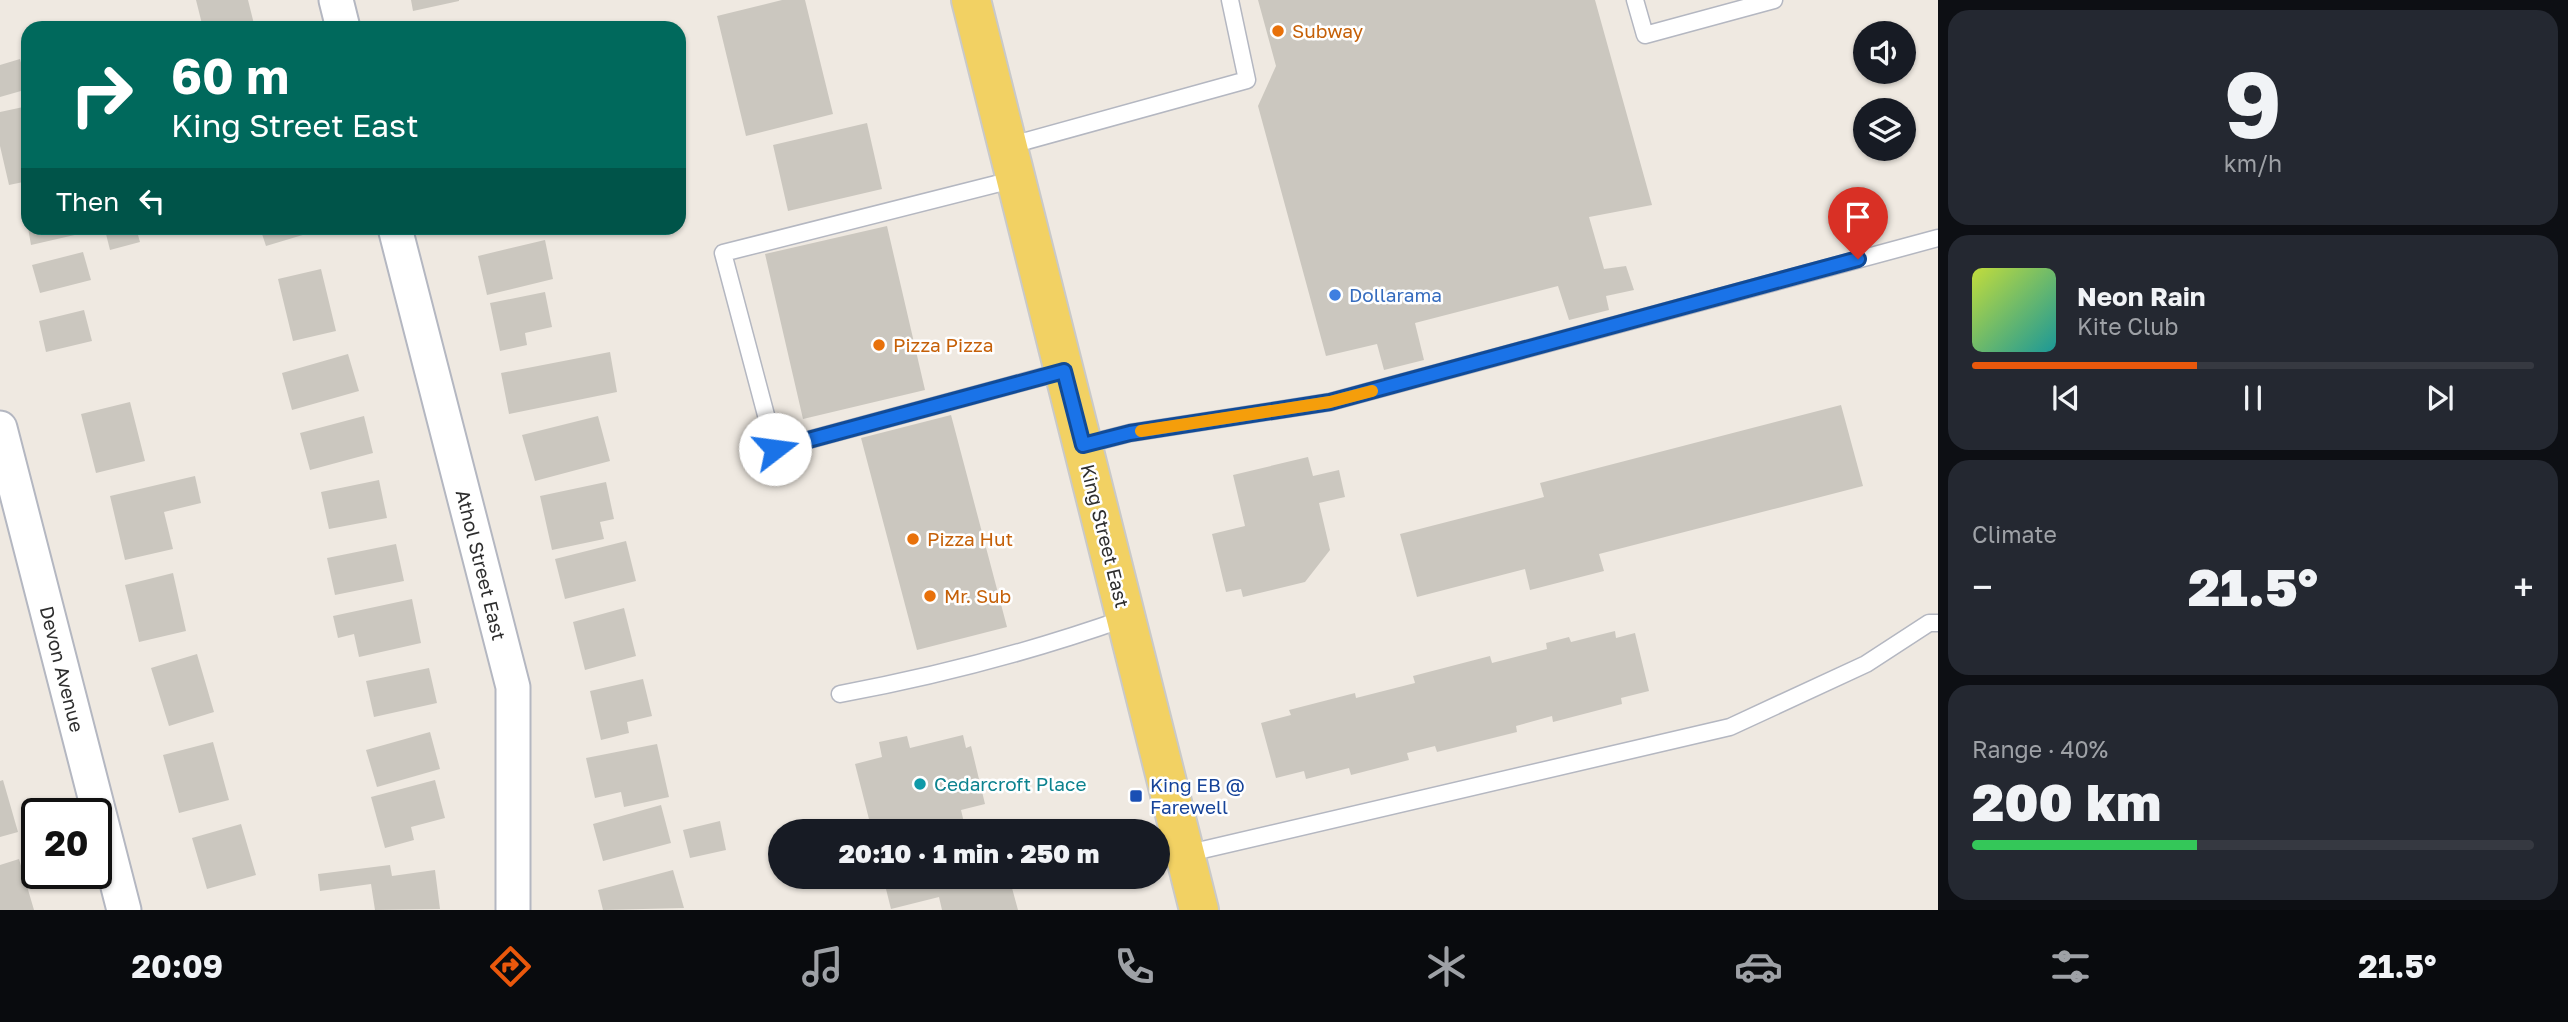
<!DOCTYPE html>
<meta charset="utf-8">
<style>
body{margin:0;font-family:"Golos Text",sans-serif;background:#242831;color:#f1f3f6;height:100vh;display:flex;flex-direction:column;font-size:26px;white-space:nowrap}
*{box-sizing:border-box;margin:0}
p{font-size:23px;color:#9ea1a6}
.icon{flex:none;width:38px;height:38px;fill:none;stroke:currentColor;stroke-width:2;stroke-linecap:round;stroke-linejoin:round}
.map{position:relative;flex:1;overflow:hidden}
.side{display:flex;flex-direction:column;gap:10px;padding:10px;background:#0d0f14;width:630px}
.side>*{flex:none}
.hud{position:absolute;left:21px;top:21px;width:665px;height:214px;border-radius:21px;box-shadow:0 2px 5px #0004;background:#00695c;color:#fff;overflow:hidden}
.controls{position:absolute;left:1853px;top:21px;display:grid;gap:14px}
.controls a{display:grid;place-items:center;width:63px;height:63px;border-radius:50%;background:#171b24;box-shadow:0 2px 5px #0004;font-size:35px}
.speed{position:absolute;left:21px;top:798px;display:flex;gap:14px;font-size:35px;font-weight:700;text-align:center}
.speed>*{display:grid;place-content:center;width:91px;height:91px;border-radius:50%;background:#171b24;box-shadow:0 2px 5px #0004;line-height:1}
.speed .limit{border:4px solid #111;border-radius:10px;background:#fff;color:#111}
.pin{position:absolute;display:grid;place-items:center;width:60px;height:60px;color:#fff;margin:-72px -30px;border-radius:50% 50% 50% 0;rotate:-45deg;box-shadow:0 0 7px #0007}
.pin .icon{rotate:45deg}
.me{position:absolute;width:77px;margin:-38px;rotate:75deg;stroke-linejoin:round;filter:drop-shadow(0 0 5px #0008)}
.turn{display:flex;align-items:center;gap:24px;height:147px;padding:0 35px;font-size:32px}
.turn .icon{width:91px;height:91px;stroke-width:2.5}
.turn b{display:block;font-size:49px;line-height:60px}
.then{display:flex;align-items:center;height:66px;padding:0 35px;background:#0003;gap:14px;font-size:26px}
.big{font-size:52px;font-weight:800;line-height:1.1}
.side .tile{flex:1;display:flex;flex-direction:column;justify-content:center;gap:10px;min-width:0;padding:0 24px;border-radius:21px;background:#242831}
.side .dial{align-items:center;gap:0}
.dial b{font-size:91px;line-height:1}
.song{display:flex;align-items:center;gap:21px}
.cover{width:84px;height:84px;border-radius:10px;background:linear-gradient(135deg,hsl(70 70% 55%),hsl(180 70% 35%))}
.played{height:7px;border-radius:4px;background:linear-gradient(90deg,#ea580c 40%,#363941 40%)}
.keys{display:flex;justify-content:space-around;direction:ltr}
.heat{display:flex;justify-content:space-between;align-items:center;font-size:38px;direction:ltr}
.charge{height:10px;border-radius:5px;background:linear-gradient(90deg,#34c759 40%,#363941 0)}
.trip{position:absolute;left:768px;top:819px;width:402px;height:70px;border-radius:35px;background:#171b24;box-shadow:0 2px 5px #0004;font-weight:800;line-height:70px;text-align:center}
.menu{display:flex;height:112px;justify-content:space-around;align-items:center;background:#090b0e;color:#9ea1a6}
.menu .icon{width:49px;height:49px}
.menu .on{color:#ea580c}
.menu b{font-size:32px;color:#f1f3f6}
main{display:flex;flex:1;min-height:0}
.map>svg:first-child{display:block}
</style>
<main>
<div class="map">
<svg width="1938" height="910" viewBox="0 0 1938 910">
<rect width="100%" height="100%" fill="#efe9e1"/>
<path fill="#cbc7bf" d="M196,0H248L255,28H203Z
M411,0H459V1L413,11Z
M782,0H805L833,114L746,136L717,16Z
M1258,0H1595L1652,205L1589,217L1604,269L1626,266L1634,290L1606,296L1609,310L1569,320L1558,286L1415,323L1424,360L1384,370L1377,344L1326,356L1258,106L1276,66Z
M20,59L28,89L0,97V65Z
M28,106V181L9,185L0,146V112Z
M867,123L882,189L788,211L773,145Z
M887,226L925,390L803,419L765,254Z
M28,228H78L79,234L31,245Z
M116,228H136L140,242L110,250L105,230Z
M260,228H304L306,234L266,246Z
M545,240L553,279L487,295L478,256Z
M83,252L91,280L40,293L32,265Z
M321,269L336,331L293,341L278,279Z
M545,292L552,327L525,333L527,345L500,351L490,303Z
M84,310L92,341L46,352L39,321Z
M610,352L617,392L509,414L501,373Z
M348,354L359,391L292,410L282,373Z
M130,402L145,461L96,473L81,414Z
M1841,405L1863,486L1599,554L1604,571L1530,590L1525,569L1417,597L1400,534L1544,497L1540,483Z
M951,415L1007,627L917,650L861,438Z
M364,416L373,453L310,470L300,433Z
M598,416L610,461L535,481L522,435Z
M1308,457L1313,476L1339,470L1345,497L1319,503L1330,550L1305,582L1243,597L1241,589L1226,592L1212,534L1245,526L1233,475Z
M195,476L201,503L164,512L173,549L125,560L110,496Z
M379,480L387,518L329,529L321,492Z
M606,482L614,519L600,522L604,539L552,550L540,496Z
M626,541L636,581L565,599L555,559Z
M396,544L404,581L335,595L327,558Z
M173,573L186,631L139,642L125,585Z
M412,599L421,643L359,657L354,634L338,638L333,616Z
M624,608L636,656L585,670L573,622Z
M1615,631L1616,638L1635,633L1649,691L1621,698L1622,704L1553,722L1552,716L1516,726L1517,732L1437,752L1435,746L1407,753L1409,760L1351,775L1349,768L1306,779L1304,771L1276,778L1261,723L1291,715L1289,710L1355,693L1356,698L1415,683L1413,676L1490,656L1492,663L1547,649L1546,643L1569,637L1571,642Z
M197,654L214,712L169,726L151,668Z
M429,668L437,703L374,717L366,681Z
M643,679L652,716L627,722L629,733L601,740L590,691Z
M430,732L440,769L377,787L366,750Z
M963,735L966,748L971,746L985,804L961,810L966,831H872L855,764L882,757L879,742L907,736L910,748Z
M213,742L229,800L179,813L163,755Z
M657,744L669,797L624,807L621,792L595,798L586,758Z
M3,780L18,832L0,837V781Z
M435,780L445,818L411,827L414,840L385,848L371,797Z
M661,805L671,843L603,861L593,824Z
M720,821L726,850L690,858L683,830Z
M241,824L256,875L207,889L192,838Z
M19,859L34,910H0V865Z
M390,865L392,876L435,870L440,909L375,910L371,884L320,891L318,874Z
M673,870L684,908L603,910L598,890Z
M883,877H1009L1018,910H942L939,897L891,909Z"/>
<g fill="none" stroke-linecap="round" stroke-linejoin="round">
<g stroke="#b4b7c1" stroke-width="19">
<path id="lane" d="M1635,0L1645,35L1774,0
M1008,146L1247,80L1230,0
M1016,179L723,253L775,449L1064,371
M1083,445L1130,433L1330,402L1938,238
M840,694C937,676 1033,651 1126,618
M1185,854L1730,727L1866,664L1929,623H1938"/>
</g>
<g stroke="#b4b7c1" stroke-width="37">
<path id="street" d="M336,0L343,28
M395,228L513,687V910
M0,428L124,910"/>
</g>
<g stroke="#c9c9c9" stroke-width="42">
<path id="primary" d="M971,0L1199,910"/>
</g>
<use href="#lane" stroke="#fff" stroke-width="16"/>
<use href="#street" stroke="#fff" stroke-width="33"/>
<use href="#primary" stroke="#f2d163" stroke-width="38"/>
</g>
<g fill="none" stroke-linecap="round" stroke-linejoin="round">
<g stroke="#114b97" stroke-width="18">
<path id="route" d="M775,449L1064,371L1083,445L1130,433L1330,402L1858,259"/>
</g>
<use href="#route" stroke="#1a73e8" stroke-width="12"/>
<path stroke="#f59e0b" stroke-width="12" d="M1141,431L1330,402L1372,391"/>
</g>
<g fill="#e8710a" stroke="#fff" stroke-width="2.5">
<circle cx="1278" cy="31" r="7"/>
<circle cx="879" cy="345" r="7"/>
<circle cx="913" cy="539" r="7"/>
<circle cx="930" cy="596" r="7"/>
</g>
<circle fill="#3f7fe0" stroke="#fff" stroke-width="2.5" cx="1335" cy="295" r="7"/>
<circle fill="#0f9aa8" stroke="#fff" stroke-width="2.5" cx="920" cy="784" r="7"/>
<rect fill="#1a4fb4" stroke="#fff" stroke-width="2.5" x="1129" y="789" width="14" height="14" rx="3.5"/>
<g text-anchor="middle" stroke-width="5" stroke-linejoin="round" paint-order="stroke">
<g font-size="19" fill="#c56008" stroke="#fff" text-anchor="start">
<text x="1292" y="38">Subway</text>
<text x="893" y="352">Pizza Pizza</text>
<text x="927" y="546">Pizza Hut</text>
<text x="944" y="603">Mr. Sub</text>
</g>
<g font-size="19" fill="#366cbe" stroke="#fff" text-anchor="start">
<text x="1349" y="302">Dollarama</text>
</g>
<g font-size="19" fill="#2e2e2e" stroke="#fff">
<text transform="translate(1105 536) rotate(76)" y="7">King Street East</text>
<text transform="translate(481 565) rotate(76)" y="7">Athol Street East</text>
<text transform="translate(62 669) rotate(76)" y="7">Devon Avenue</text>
</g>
<g font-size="19" fill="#0d838f" stroke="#fff" text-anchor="start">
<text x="934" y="791">Cedarcroft Place</text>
</g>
<g font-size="19" fill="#164399" stroke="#fff" text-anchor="start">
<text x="1150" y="792">King EB @<tspan x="1150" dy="22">Farewell</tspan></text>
</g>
</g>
</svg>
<div class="controls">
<a><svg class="icon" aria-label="sound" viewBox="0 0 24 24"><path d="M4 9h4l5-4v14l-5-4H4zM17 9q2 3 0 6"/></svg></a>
<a><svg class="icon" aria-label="layers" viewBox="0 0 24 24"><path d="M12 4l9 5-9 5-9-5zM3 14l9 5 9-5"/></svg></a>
</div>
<div class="speed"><div class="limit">20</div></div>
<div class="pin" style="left:1858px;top:259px;background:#d93025"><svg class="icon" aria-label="arrive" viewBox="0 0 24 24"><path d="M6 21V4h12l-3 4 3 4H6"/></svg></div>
<svg class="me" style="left:775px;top:449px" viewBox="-20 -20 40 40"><circle r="19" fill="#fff"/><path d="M0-13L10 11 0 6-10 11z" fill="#1a73e8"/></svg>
<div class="trip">20:10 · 1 min · 250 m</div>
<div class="hud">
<div class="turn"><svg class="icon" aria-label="right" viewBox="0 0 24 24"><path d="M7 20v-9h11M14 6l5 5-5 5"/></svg><div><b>60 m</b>King Street East</div></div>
<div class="then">Then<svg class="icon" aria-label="left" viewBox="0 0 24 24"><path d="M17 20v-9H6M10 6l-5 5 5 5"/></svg></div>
</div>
</div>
<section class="side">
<div class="tile dial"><b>9</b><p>km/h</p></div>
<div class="tile">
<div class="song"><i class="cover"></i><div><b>Neon Rain</b><p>Kite Club</p></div></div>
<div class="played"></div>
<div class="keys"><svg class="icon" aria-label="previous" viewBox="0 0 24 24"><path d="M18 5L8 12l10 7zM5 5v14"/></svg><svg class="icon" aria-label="pause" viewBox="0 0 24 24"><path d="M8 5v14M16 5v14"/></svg><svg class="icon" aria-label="next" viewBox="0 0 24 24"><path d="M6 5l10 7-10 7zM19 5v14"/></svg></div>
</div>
<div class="tile"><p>Climate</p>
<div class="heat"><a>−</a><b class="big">21.5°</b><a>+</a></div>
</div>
<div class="tile"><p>Range · 40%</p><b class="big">200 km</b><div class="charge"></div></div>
</section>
</main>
<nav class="menu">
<b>20:09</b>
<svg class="icon on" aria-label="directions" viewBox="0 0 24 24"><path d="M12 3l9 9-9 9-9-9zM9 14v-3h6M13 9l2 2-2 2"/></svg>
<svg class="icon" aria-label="music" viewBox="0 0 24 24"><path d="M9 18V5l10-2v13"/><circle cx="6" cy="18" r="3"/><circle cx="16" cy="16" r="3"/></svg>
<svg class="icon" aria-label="phone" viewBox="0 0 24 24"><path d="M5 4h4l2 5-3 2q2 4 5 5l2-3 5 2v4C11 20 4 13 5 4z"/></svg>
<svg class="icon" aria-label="climate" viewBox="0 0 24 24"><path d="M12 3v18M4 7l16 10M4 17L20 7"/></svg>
<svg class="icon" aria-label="car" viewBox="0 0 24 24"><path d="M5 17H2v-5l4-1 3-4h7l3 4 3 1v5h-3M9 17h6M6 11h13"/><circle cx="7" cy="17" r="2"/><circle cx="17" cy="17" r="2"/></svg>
<svg class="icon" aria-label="filters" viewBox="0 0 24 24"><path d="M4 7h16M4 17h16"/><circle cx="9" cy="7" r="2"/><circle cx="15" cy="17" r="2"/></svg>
<b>21.5°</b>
</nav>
